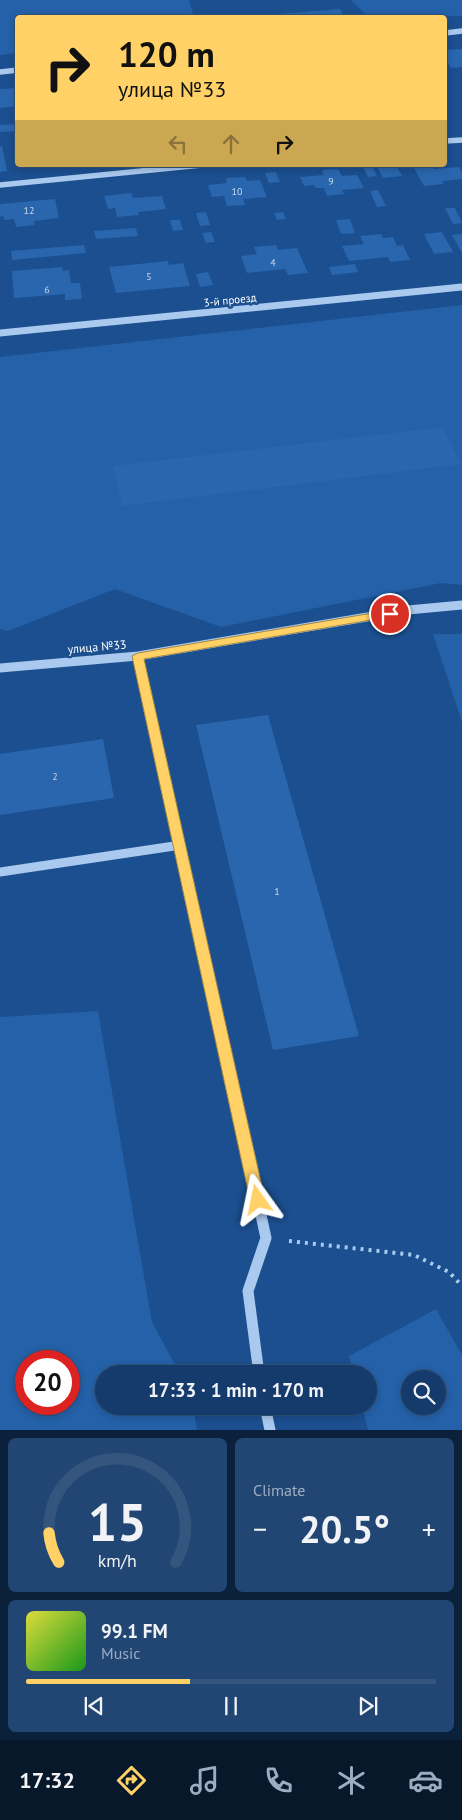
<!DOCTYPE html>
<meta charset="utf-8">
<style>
body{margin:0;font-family:"PT Sans",sans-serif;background:#214673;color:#f1f3f6;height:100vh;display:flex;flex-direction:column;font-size:19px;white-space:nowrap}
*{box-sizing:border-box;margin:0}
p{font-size:16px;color:#9dadc1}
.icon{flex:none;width:28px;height:28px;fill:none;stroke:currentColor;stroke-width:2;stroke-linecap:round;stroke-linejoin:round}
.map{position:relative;height:1430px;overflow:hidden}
.panel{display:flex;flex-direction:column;gap:8px;padding:8px;background:#0b203b;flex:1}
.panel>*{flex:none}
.banner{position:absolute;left:15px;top:15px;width:432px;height:152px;border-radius:5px;box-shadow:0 2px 8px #0003,0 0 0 1px #33557e;background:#ffd166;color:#111;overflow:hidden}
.controls{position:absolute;left:401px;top:1370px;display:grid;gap:10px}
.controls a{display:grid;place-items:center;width:45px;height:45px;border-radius:50%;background:#143b6b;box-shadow:0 2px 8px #0003,0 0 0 1px #33557e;font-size:25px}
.speed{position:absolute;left:15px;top:1350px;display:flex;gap:10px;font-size:25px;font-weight:700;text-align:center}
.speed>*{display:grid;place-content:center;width:65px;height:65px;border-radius:50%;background:#143b6b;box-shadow:0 2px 8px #0003,0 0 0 1px #33557e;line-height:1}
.speed .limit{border:8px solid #d22;background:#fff;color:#111}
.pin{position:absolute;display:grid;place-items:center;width:42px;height:42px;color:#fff;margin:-21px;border:2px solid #fff;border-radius:50%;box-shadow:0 1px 5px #0007}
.me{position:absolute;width:55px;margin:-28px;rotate:348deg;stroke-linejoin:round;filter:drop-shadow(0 0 4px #0008)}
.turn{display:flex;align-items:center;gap:18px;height:105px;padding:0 20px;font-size:22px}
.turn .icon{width:65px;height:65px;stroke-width:2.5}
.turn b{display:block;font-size:35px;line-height:42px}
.lanes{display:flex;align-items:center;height:48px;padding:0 20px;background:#0003;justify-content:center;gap:25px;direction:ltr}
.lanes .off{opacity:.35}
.big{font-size:38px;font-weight:800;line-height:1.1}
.panel .widget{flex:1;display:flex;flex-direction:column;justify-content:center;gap:8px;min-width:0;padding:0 18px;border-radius:8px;background:#214673}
.panel .dial{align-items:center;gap:0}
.dial svg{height:130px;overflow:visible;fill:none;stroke:#33557e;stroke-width:7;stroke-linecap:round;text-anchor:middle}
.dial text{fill:#f1f3f6;stroke:none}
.song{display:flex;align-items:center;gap:15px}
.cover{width:60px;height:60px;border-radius:8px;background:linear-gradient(135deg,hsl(60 70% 55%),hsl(120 70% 35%))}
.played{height:5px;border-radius:2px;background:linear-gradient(90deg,#ffd166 40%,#33557e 40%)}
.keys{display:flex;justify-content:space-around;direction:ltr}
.heat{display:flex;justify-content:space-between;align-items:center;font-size:28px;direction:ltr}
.panel .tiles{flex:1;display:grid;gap:8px;grid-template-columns:1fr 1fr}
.widget:last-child{grid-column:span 2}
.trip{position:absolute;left:95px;top:1365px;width:282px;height:50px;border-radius:25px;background:#143b6b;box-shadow:0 2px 8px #0003,0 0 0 1px #33557e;font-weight:800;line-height:50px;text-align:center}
.dock{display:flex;height:80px;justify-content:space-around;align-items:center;background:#08182b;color:#9dadc1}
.dock .icon{width:35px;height:35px}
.dock .selected{color:#ffd166}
.dock b{font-size:22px;color:#f1f3f6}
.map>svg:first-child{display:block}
</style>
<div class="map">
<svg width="462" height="1430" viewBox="0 0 462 1430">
<rect width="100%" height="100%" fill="#1b4f8f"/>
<path fill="#2461a8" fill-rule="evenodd" d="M0,0H189L194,17L18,18L17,53L0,55Z
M351,0H462V16L368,17Z
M462,305V585L441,583L221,627L115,589L8,631L0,629V357Z
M433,634H462V722Z
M98,1011L152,1322L180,1374H104V1406H193L197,1430H0V1017ZM26,1361H69V1404H26Z
M436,1309L462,1355V1430H368L362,1406H369V1374H354L349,1356ZM410,1379H438V1406H410Z"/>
<path fill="#2a66ad" d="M340,9L344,17L281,18L279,14Z
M462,49V67L451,68L447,62H445V50Z
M18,88V106L0,108V89Z
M16,124L18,131L0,132V125Z
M0,146H2L7,171L0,172Z
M376,165H396L402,176L383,178Z
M372,166L377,176L368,177L363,167Z
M432,166L434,169L459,167L462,173V179L442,181L444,184L424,186L414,168Z
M338,169L342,176L357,175L364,188L342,190L344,194L327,196L324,188H316L314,185L304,186L300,177L324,175L322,170Z
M276,172L280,182L269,183L265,173Z
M245,177L247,181L260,180L267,197L243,199L245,205L227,206L224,196L212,197L208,185L227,183L226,178Z
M378,190L386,206L377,207L370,191Z
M131,193L133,198L162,196L166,209L138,212L139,215L117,217L115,208L108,209L104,196Z
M55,199L59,218L34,221L35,225L16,227L14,219L4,220V216L0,217V204Z
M445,208H455L462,223L453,224Z
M206,212L210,225L200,226L196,213Z
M283,212L286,219L277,220L274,213Z
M350,219L355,233L341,234L336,220Z
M170,220H180L183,230L173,231Z
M136,228L138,236L96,239L94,231Z
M211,232L215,242L206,243L202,233Z
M442,232L453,252L434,254L424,234Z
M381,234L383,238L393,237L397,246L403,245L410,260L390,262L388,257L349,261L342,246L364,244L360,236Z
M462,234V253L452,235Z
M84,245L86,253L12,260L11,251Z
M276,245L278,250L297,248L308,273L288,275L285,269L247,273L241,256L257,254L254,247Z
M168,261L169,265L183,263L190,286L116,293L109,267Z
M355,264L358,272L332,275L329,267Z
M62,267L63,271L69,270L71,283H80L82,299L65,300V294L14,298L12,271Z
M208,272L213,285L200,287L196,274Z
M443,427L461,464L122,506L113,466Z
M268,715L359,1036L273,1050L196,725Z
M103,739L114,798L0,815V754Z"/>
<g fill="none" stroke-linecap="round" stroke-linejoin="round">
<path stroke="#a9c9ee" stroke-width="4" stroke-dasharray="3 5" stroke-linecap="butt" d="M289,1241L414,1255L449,1272L462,1286"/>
<path stroke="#a9c9ee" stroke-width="5.5" d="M445,33L462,31
M0,72L18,70
M445,141L462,140
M0,185L202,165"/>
<path stroke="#a9c9ee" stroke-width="7" d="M0,333L462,287"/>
<path stroke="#a9c9ee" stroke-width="9" d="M138,656L199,934
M0,668L138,656L408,610L462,605
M0,872L181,845"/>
<path stroke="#a9c9ee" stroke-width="11" d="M199,932L266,1238L248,1291L259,1374
M265,1406L270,1430"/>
</g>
<path fill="#ffd166" stroke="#a68842" d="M390,610L394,611L396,614L394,616L144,659L265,1200L263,1205L258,1207L252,1205L250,1200L132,656L138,653Z"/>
<g text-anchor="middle" stroke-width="5" stroke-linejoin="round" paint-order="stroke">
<g font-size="10" fill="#cad9ea">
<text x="331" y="185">9</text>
<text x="237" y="195">10</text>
<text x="29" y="214">12</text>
<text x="273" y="266">4</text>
<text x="149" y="280">5</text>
<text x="47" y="293">6</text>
<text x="55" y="780">2</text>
<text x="277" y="895">1</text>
</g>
<g font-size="11" fill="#fff" stroke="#1b4f8f">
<text transform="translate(230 300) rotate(-6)" y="4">3-й проезд</text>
</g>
<g font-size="12" fill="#fff" stroke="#1b4f8f">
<text transform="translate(97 647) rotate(-5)" y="4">улица №33</text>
</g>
</g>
</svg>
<div class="controls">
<a><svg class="icon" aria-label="search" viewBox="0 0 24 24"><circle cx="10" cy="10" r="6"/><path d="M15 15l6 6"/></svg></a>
</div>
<div class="speed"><div class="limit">20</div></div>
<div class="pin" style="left:390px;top:614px;background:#d93025"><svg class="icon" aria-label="arrive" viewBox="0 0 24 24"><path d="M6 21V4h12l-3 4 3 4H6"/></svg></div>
<svg class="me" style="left:258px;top:1200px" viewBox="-20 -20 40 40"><path d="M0-17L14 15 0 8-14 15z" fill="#ffd166" stroke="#fff" stroke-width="4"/></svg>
<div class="trip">17:33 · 1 min · 170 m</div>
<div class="banner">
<div class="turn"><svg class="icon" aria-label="right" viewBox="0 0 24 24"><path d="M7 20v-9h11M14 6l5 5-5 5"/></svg><div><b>120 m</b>улица №33</div></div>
<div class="lanes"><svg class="icon off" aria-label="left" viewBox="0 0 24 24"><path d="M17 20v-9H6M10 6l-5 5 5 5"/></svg><svg class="icon off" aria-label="ahead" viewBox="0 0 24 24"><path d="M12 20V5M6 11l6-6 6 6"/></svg><svg class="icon" aria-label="right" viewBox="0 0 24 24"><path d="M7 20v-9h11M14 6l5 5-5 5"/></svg></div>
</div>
</div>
<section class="panel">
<div class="tiles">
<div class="widget dial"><svg viewBox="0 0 100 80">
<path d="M14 69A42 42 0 1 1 86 69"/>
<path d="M14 69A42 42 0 0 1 8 51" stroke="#ffd166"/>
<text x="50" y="56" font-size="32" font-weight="700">15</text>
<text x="50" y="72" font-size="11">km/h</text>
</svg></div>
<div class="widget"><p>Climate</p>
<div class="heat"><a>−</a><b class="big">20.5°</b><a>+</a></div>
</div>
<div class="widget">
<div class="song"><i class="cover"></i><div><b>99.1 FM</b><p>Music</p></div></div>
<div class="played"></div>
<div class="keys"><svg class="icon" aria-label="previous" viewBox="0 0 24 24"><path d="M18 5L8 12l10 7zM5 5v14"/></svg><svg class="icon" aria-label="pause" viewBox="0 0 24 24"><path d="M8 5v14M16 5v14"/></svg><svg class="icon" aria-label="next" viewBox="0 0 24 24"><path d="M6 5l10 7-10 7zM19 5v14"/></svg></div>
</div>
</div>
</section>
<nav class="dock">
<b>17:32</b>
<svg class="icon selected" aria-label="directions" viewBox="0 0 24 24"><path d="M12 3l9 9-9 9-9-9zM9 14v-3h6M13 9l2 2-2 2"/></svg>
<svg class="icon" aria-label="music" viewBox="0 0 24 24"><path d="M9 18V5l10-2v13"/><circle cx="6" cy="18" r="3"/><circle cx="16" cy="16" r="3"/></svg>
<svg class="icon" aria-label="phone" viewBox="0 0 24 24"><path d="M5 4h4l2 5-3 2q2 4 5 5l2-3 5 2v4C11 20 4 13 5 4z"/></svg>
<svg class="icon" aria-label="climate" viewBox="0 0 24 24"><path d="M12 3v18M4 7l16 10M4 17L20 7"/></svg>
<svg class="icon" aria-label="car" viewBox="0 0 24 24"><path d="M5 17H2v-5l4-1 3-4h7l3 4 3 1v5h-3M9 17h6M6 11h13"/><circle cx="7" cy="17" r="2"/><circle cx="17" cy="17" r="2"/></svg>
</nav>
